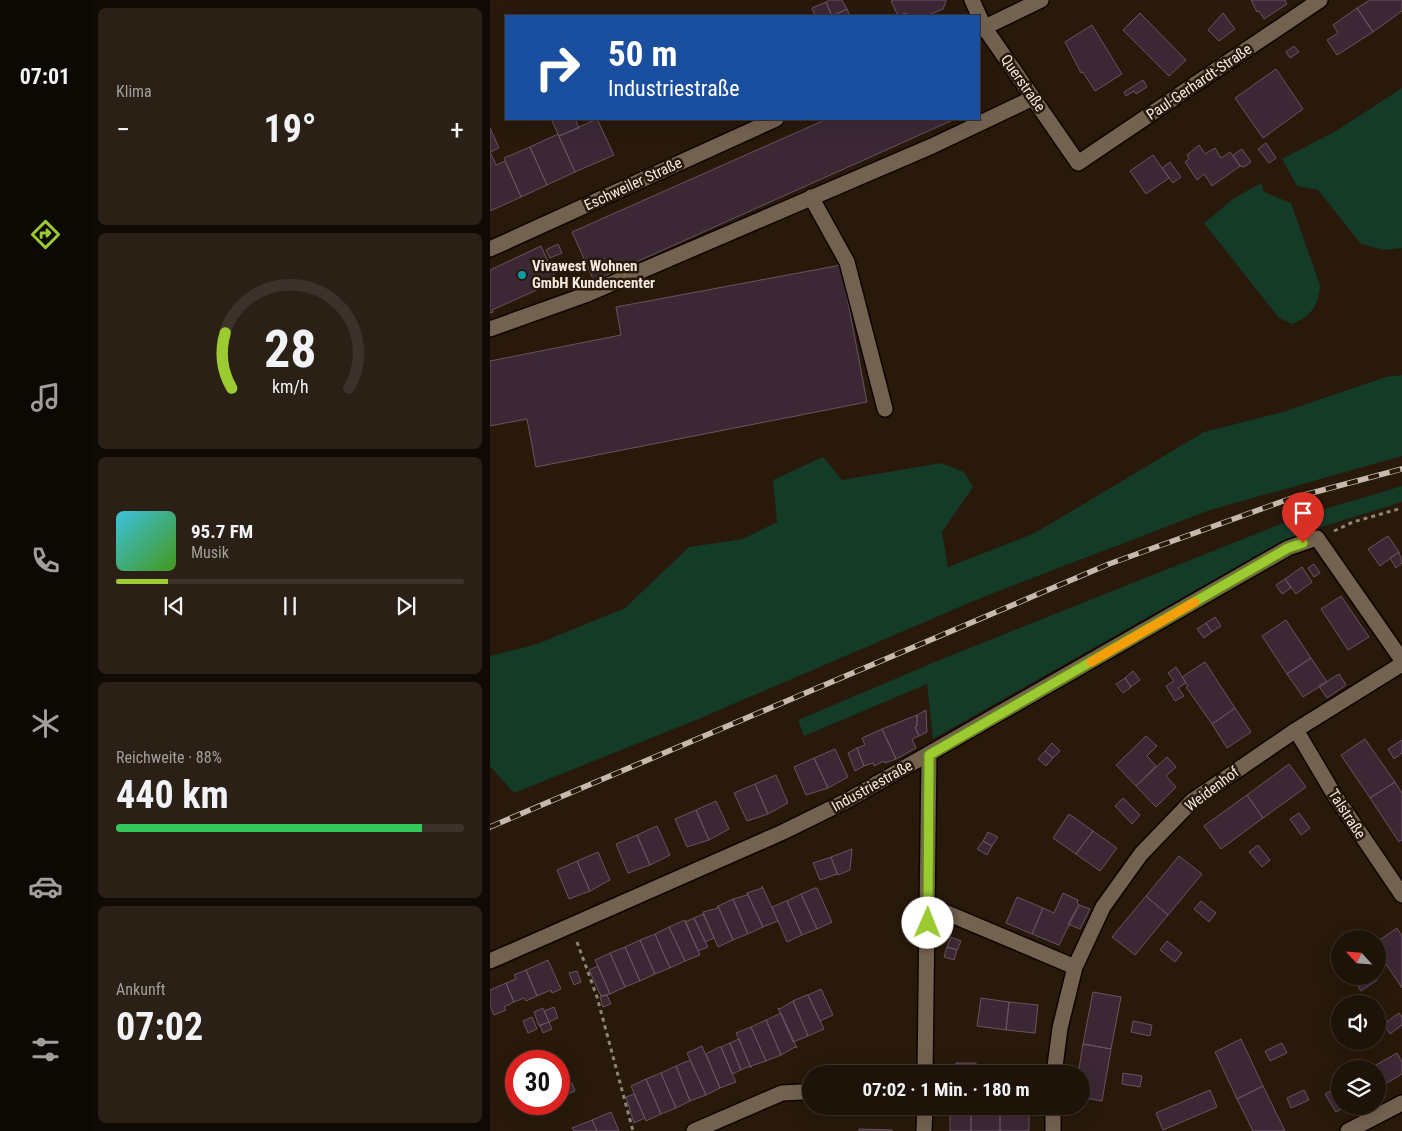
<!DOCTYPE html>
<html lang="de">
<meta charset="utf-8">
<style>
body{margin:0;font-family:"Roboto Condensed",sans-serif;background:#2b2016;color:#f1f3f6;height:100vh;display:flex;flex-direction:column;font-size:19px;white-space:nowrap}
*{box-sizing:border-box;margin:0}
p{font-size:16px;color:#a19e9c}
.icon{flex:none;width:28px;height:28px;fill:none;stroke:currentColor;stroke-width:2;stroke-linecap:round;stroke-linejoin:round}
.map{position:relative;flex:1;overflow:hidden}
.side{display:flex;flex-direction:column;gap:8px;padding:8px;background:#100a04;width:400px}
.side>*{flex:none}
.hud{position:absolute;left:15px;top:15px;width:475px;height:105px;border-radius:0px;box-shadow:0 5px 20px #0002,0 0 0 1px #3c3229;background:#1a4fa0;color:#fff;overflow:hidden}
.needle{width:32px;rotate:296deg}
.buttons{position:absolute;left:841px;top:930px;display:grid;gap:10px}
.buttons a{display:grid;place-items:center;width:55px;height:55px;border-radius:50%;background:#1e1308;box-shadow:0 5px 20px #0002,0 0 0 1px #3c3229;font-size:25px}
.speed{position:absolute;left:15px;top:1050px;display:flex;gap:10px;font-size:25px;font-weight:700;text-align:center}
.speed>*{display:grid;place-content:center;width:65px;height:65px;border-radius:50%;background:#1e1308;box-shadow:0 5px 20px #0002,0 0 0 1px #3c3229;line-height:1}
.speed .limit{border:8px solid #d22;background:#fff;color:#111}
.pin{position:absolute;display:grid;place-items:center;width:42px;height:42px;color:#fff;margin:-51px -21px;border-radius:50% 50% 50% 0;rotate:-45deg;box-shadow:0 0 5px #0007}
.pin .icon{rotate:45deg}
.me{position:absolute;width:55px;margin:-28px;rotate:1deg;stroke-linejoin:round;filter:drop-shadow(0 0 4px #0008)}
.turn{display:flex;align-items:center;gap:18px;height:105px;padding:0 20px;font-size:22px}
.turn .icon{width:65px;height:65px;stroke-width:2.5}
.turn b{display:block;font-size:35px;line-height:42px}
.big{font-size:38px;font-weight:700;line-height:1.1}
.side .tile{flex:1;display:flex;flex-direction:column;justify-content:center;gap:8px;min-width:0;padding:0 18px;border-radius:8px;background:#2b2016}
.side .dial{align-items:center;gap:0}
.dial svg{height:130px;overflow:visible;fill:none;stroke:#3c3229;stroke-width:7;stroke-linecap:round;text-anchor:middle}
.dial text{fill:#f1f3f6;stroke:none}
.song{display:flex;align-items:center;gap:15px}
.cover{width:60px;height:60px;border-radius:8px;background:linear-gradient(135deg,hsl(190 70% 55%),hsl(100 70% 35%))}
.played{height:5px;border-radius:2px;background:linear-gradient(90deg,#9cca31 15%,#3c3229 15%)}
.keys{display:flex;justify-content:space-around;direction:ltr}
.heat{display:flex;justify-content:space-between;align-items:center;font-size:28px;direction:ltr}
.charge{height:8px;border-radius:4px;background:linear-gradient(90deg,#34c759 88%,#3c3229 0)}
.trip{position:absolute;left:312px;top:1065px;width:288px;height:50px;border-radius:25px;background:#1e1308;box-shadow:0 5px 20px #0002,0 0 0 1px #3c3229;font-weight:700;line-height:50px;text-align:center}
main{display:flex;flex:1;min-height:0}
.tabs{display:flex;flex-direction:column;width:90px;justify-content:space-around;align-items:center;background:#0c0803;color:#a19e9c}
.tabs .icon{width:35px;height:35px}
.tabs .current{color:#9cca31}
.tabs b{font-size:22px;color:#f1f3f6}
.map>svg:first-child{display:block}
</style>
<main>
<nav class="tabs">
<b>07:01</b>
<svg class="icon current" aria-label="directions" viewBox="0 0 24 24"><path d="M12 3l9 9-9 9-9-9zM9 14v-3h6M13 9l2 2-2 2"/></svg>
<svg class="icon" aria-label="music" viewBox="0 0 24 24"><path d="M9 18V5l10-2v13"/><circle cx="6" cy="18" r="3"/><circle cx="16" cy="16" r="3"/></svg>
<svg class="icon" aria-label="phone" viewBox="0 0 24 24"><path d="M5 4h4l2 5-3 2q2 4 5 5l2-3 5 2v4C11 20 4 13 5 4z"/></svg>
<svg class="icon" aria-label="climate" viewBox="0 0 24 24"><path d="M12 3v18M4 7l16 10M4 17L20 7"/></svg>
<svg class="icon" aria-label="car" viewBox="0 0 24 24"><path d="M5 17H2v-5l4-1 3-4h7l3 4 3 1v5h-3M9 17h6M6 11h13"/><circle cx="7" cy="17" r="2"/><circle cx="17" cy="17" r="2"/></svg>
<svg class="icon" aria-label="filters" viewBox="0 0 24 24"><path d="M4 7h16M4 17h16"/><circle cx="9" cy="7" r="2"/><circle cx="15" cy="17" r="2"/></svg>
</nav>
<section class="side">
<div class="tile"><p>Klima</p>
<div class="heat"><a>−</a><b class="big">19°</b><a>+</a></div>
</div>
<div class="tile dial"><svg viewBox="0 0 100 80">
<path d="M14 69A42 42 0 1 1 86 69"/>
<path d="M14 69A42 42 0 0 1 10 35" stroke="#9cca31"/>
<text x="50" y="56" font-size="32" font-weight="700">28</text>
<text x="50" y="72" font-size="11">km/h</text>
</svg></div>
<div class="tile">
<div class="song"><i class="cover"></i><div><b>95.7 FM</b><p>Musik</p></div></div>
<div class="played"></div>
<div class="keys"><svg class="icon" aria-label="previous" viewBox="0 0 24 24"><path d="M18 5L8 12l10 7zM5 5v14"/></svg><svg class="icon" aria-label="pause" viewBox="0 0 24 24"><path d="M8 5v14M16 5v14"/></svg><svg class="icon" aria-label="next" viewBox="0 0 24 24"><path d="M6 5l10 7-10 7zM19 5v14"/></svg></div>
</div>
<div class="tile"><p>Reichweite · 88%</p><b class="big">440 km</b><div class="charge"></div></div>
<div class="tile"><p>Ankunft</p><b class="big">07:02</b></div>
</section>
<div class="map">
<svg width="912" height="1131" viewBox="0 0 912 1131">
<rect width="100%" height="100%" fill="#28190a"/>
<path fill="#143a28" d="M912,88V248L894,250L871,244L828,190L807,186L792,159L846,131Z
M771,183L774,192L801,203L830,285C829,306 821,316 802,324L789,318L714,223L743,199Z
M912,375V456L720,510L493,597L206,720L24,793L0,766V656L47,644L135,608L199,547L253,539L287,522L283,480L333,457L352,480L451,463L474,472L483,487L452,532L458,567L545,533L714,432L793,412L896,377Z
M912,486V502L809,534L783,546L443,739L437,684L314,736L308,720L452,659L811,516Z"/>
<path fill="#3c2835" stroke="#685360" d="M340,0H352L357,9L342,16L336,2Z
M403,0H456V1L453,9L436,16H418L416,13L408,16L401,1Z
M761,0H795L797,4L774,19L769,11L767,12Z
M880,0H912V11L883,32L867,8Z
M336,2L342,16H325L322,8Z
M867,8L883,32L847,55L837,40L848,33L843,25Z
M357,9L360,16H342Z
M650,13L696,60L679,76L633,30Z
M733,13L745,29L729,41L718,30Z
M602,25L632,74L605,91L593,72L591,73L575,42Z
M804,46L809,52L800,58L796,52Z
M786,69L813,109L773,138L745,98Z
M653,80L657,87L646,94L644,91L636,96L634,92Z
M61,119H85L89,128L69,136Z
M107,119L124,155L85,172L69,136Z
M337,119L463,120L104,281L82,232Z
M0,128L9,148L0,152L6,165L15,161L31,197L0,211Z
M68,134L85,172L57,185L40,147Z
M776,143L786,158L779,163L768,149Z
M709,145L715,154L725,148L731,158L740,152L750,166L722,186L714,174L707,180L695,162L699,159L697,155Z
M40,147L57,185L31,197L14,158Z
M752,149L761,162L754,167L750,166L743,155Z
M663,155L679,178L656,194L640,171Z
M680,162L691,177L683,183L672,168Z
M68,244L72,253L60,258L56,250Z
M51,246L67,281L2,310L3,312L0,313V270Z
M351,265L377,402L46,467L37,419L0,426V361L131,335L126,307Z
M898,536L909,552L890,566L878,549Z
M909,552L912,563L906,568L900,558Z
M824,564L830,573L824,577L818,568Z
M812,567L822,582L806,594L795,579Z
M795,579L801,588L792,594L786,585Z
M851,596L879,637L858,650L831,609Z
M725,617L731,626L722,632L716,623Z
M796,620L821,658L797,674L772,636Z
M716,623L722,632L714,638L707,629Z
M821,658L837,682L813,697L797,674Z
M715,662L745,708L722,724L696,687L698,686L692,677Z
M686,667L696,683L688,688L694,696L685,701L676,686L684,681L678,673Z
M643,671L650,680L641,687L635,678Z
M849,674L856,685L837,698L829,686Z
M635,678L641,687L633,693L626,684Z
M745,708L761,732L737,748L722,724Z
M436,710L437,732L429,736L425,727L427,726V715Z
M427,715V726L425,727L429,736L422,739L426,748L406,759L392,729Z
M392,729L406,759L395,763L394,761L384,766L383,763L374,766L367,748L375,745L372,738Z
M656,736L667,746L657,756L666,766L646,786L626,765Z
M875,739L905,782L880,798L851,755Z
M912,740V753L904,759L898,749Z
M562,743L570,751L563,758L555,751Z
M367,748L374,766L365,771L358,753Z
M345,749L358,777L338,788L324,758Z
M555,751L563,758L556,766L548,759Z
M677,757L686,767L676,776L686,787L666,807L646,786Z
M324,758L338,788L316,795L304,767Z
M799,764L816,787L773,818L757,795Z
M286,775L298,803L278,814L265,784Z
M905,782L912,793V840L909,842L880,798Z
M265,784L278,814L257,821L244,793Z
M757,795L773,818L731,849L714,826Z
M633,798L650,815L642,824L625,806Z
M226,801L239,829L219,840L206,810Z
M206,810L219,840L197,847L185,819Z
M809,813L820,828L811,835L800,819Z
M579,814L603,831L586,854L563,838Z
M167,826L180,855L160,865L147,835Z
M603,831L627,848L610,871L586,854Z
M498,832L508,837L502,846L493,841Z
M147,835L160,865L138,873L126,844Z
M493,841L502,846L497,855L487,849Z
M768,845L780,860L772,867L759,852Z
M362,849L360,870L348,875L341,857Z
M108,852L120,880L100,891L87,861Z
M689,856L712,874L678,915L656,896Z
M341,857L347,874L330,880L323,863Z
M87,861L100,891L79,899L67,870Z
M272,886L288,921L273,927L257,893L272,888Z
M325,888H327L342,922L327,929L311,894Z
M257,893L273,927L258,934L243,899L257,895Z
M573,893L588,900L587,903L589,905L569,945L542,934L553,908L564,913Z
M311,894L327,929L312,935L297,901Z
M656,896L678,915L645,955L622,937Z
M527,897L553,908L542,934L516,923Z
M243,899L258,934L243,940L228,906Z
M296,901H297L312,935L297,942L282,907Z
M711,901L726,913L719,922L704,909Z
M589,905L600,909L590,929L578,924Z
M227,906H228L243,940L228,947L213,912L228,908Z
M213,914L224,938L215,942L204,918Z
M204,918L218,947L208,951L195,922Z
M195,920L210,955L195,961L179,927Z
M179,927L195,961L180,968L165,934Z
M907,928L912,936V988L888,952V941Z
M165,934L180,968L165,974L150,940Z
M461,937L471,941L467,950L457,947Z
M150,940L165,974L150,981L135,947Z
M677,941L692,953L685,962L670,950Z
M135,947L150,981L135,987L120,953Z
M457,947L467,950L464,960L454,957Z
M120,953L135,987L120,994L105,960Z
M58,960L71,989L62,993L61,990L47,996L36,970Z
M108,966L120,994L111,996L99,970Z
M36,970L47,996L36,1001L34,998L24,1002L16,983L26,979L24,975Z
M87,971L91,982L84,985L79,973Z
M873,976H885L887,980L871,991L865,981Z
M16,983L24,1002L14,1007L16,1010L4,1015L0,1006V990Z
M331,989L343,1015L330,1021L318,995Z
M603,992L631,997L621,1049L593,1044Z
M117,995L121,1004L113,1007L110,997Z
M317,995H318L334,1029L318,1036L303,1001Z
M491,998L519,1002L516,1030L487,1026Z
M303,1001L318,1036L303,1042L288,1008L290,1009Z
M519,1002L548,1005L545,1033L516,1030Z
M64,1007L68,1018L59,1022L54,1011Z
M53,1008L59,1022L49,1026L44,1012Z
M291,1013L307,1048L305,1047L291,1055L276,1020Z
M909,1013L912,1017V1025L900,1034L894,1024Z
M42,1017L47,1029L38,1033L33,1021Z
M276,1020L291,1055L276,1061L261,1027Z
M643,1021L662,1025L660,1036L641,1032Z
M59,1022L62,1029L53,1033L50,1025Z
M261,1027L276,1061L261,1066V1068L246,1033Z
M249,1039L260,1066L251,1070L240,1043Z
M751,1039L773,1086L747,1099L725,1052Z
M240,1043L251,1070L242,1074L231,1047Z
M792,1043L797,1053L780,1061L775,1051Z
M593,1044L621,1049L612,1101L591,1097V1074H588Z
M212,1046L230,1088L216,1095L197,1053Z
M229,1047H231L246,1082L230,1088L216,1054Z
M907,1053L912,1062V1074L888,1088V1069H879Z
M200,1060L216,1095L200,1101L186,1066Z
M466,1063H486V1074H466Z
M186,1066L200,1101L186,1108L171,1073Z
M26,1072V1090L20,1075Z
M170,1073H171L186,1108L171,1114L156,1079Z
M633,1073L652,1076L650,1087L632,1084Z
M156,1079L171,1114L156,1121L141,1086Z
M82,1083L85,1091L71,1097L69,1089Z
M773,1086L795,1131H763L747,1099Z
M850,1086V1106H857L846,1112L835,1094Z
M720,1090L727,1107L673,1130L666,1113Z
M814,1090L819,1100L801,1108L797,1098Z
M144,1094L155,1118L144,1123L136,1097Z
M481,1111V1131H460V1112Z
M539,1111V1131H510V1112Z
M121,1112L129,1131H107L102,1120Z
M510,1112V1131H481V1113Z
M102,1120L107,1131H84L82,1128Z
M369,1129L402,1130V1131H369Z"/>
<g fill="none" stroke-linecap="round" stroke-linejoin="round">
<g stroke="#100400" stroke-width="18">
<path id="minor" d="M482,0L494,27L588,163L830,0
M489,30L551,0
M321,197L357,262L395,409
M0,249L286,119
M0,329L95,295L442,146L543,98
M806,730L845,796L912,895
M438,905L585,967
M0,961L293,832L358,800L798,548L827,538L912,660
M435,1074L439,755
M564,1074L570,1028L585,967L613,907L651,854L702,801L806,730L912,664
M563,1106V1131
M204,1131L292,1093L312,1092
M434,1131L435,1106
M858,1131L912,1103"/>
</g>
<path stroke="#908377" stroke-width="3" stroke-dasharray="4 4" stroke-linecap="butt" d="M844,531L863,522L912,508
M87,942L107,997L143,1131"/>
<use href="#minor" stroke="#746251" stroke-width="15"/>
<g stroke="#c6baaf" stroke-width="5.5">
<path id="rail" d="M0,827L619,564L799,499L912,469"/>
</g>
<use href="#rail" stroke="#28190a" stroke-width="4" stroke-dasharray="11" stroke-linecap="butt"/>
</g>
<g fill="none" stroke-linecap="round" stroke-linejoin="round">
<g stroke="#658320" stroke-width="12">
<path id="route" d="M438,923L439,755L798,548L813,543"/>
</g>
<use href="#route" stroke="#9cca31" stroke-width="9"/>
<path stroke="#f59e0b" stroke-width="9" d="M601,662L705,602"/>
</g>
<circle fill="#0f9aa8" stroke="#28190a" stroke-width="2" cx="32" cy="275" r="5"/>
<g text-anchor="middle" stroke-width="5" stroke-linejoin="round" paint-order="stroke">
<g font-size="15" fill="#f3e8df" stroke="#28190a">
<text transform="translate(709 82) rotate(-34)" y="5">Paul-Gerhardt-Straße</text>
<text transform="translate(533 83) rotate(55)" y="5">Querstraße</text>
<text transform="translate(143 184) rotate(-25)" y="5">Eschweiler Straße</text>
<text transform="translate(382 786) rotate(-29)" y="5">Industriestraße</text>
<text transform="translate(722 789) rotate(-37)" y="5">Weidenhof</text>
<text transform="translate(857 814) rotate(57)" y="5">Talstraße</text>
</g>
<g font-size="15" font-weight="bold" fill="#f3e8df" stroke="#28190a" text-anchor="start">
<text x="42" y="271">Vivawest Wohnen<tspan x="42" dy="17">GmbH Kundencenter</tspan></text>
</g>
</g>
</svg>
<div class="buttons">
<a><svg class="needle" viewBox="-14 -14 28 28"><path d="M0-13l5 13h-10z" fill="#e53935"/><path d="M0 13l5-13h-10z" fill="#a19e9c"/></svg></a>
<a><svg class="icon" aria-label="sound" viewBox="0 0 24 24"><path d="M4 9h4l5-4v14l-5-4H4zM17 9q2 3 0 6"/></svg></a>
<a><svg class="icon" aria-label="layers" viewBox="0 0 24 24"><path d="M12 4l9 5-9 5-9-5zM3 14l9 5 9-5"/></svg></a>
</div>
<div class="speed"><div class="limit">30</div></div>
<div class="pin" style="left:813px;top:543px;background:#d93025"><svg class="icon" aria-label="arrive" viewBox="0 0 24 24"><path d="M6 21V4h12l-3 4 3 4H6"/></svg></div>
<svg class="me" style="left:438px;top:923px" viewBox="-20 -20 40 40"><circle r="19" fill="#fff"/><path d="M0-13L10 11 0 6-10 11z" fill="#9cca31"/></svg>
<div class="trip">07:02 · 1 Min. · 180 m</div>
<div class="hud">
<div class="turn"><svg class="icon" aria-label="right" viewBox="0 0 24 24"><path d="M7 20v-9h11M14 6l5 5-5 5"/></svg><div><b>50 m</b>Industriestraße</div></div>
</div>
</div>
</main>
